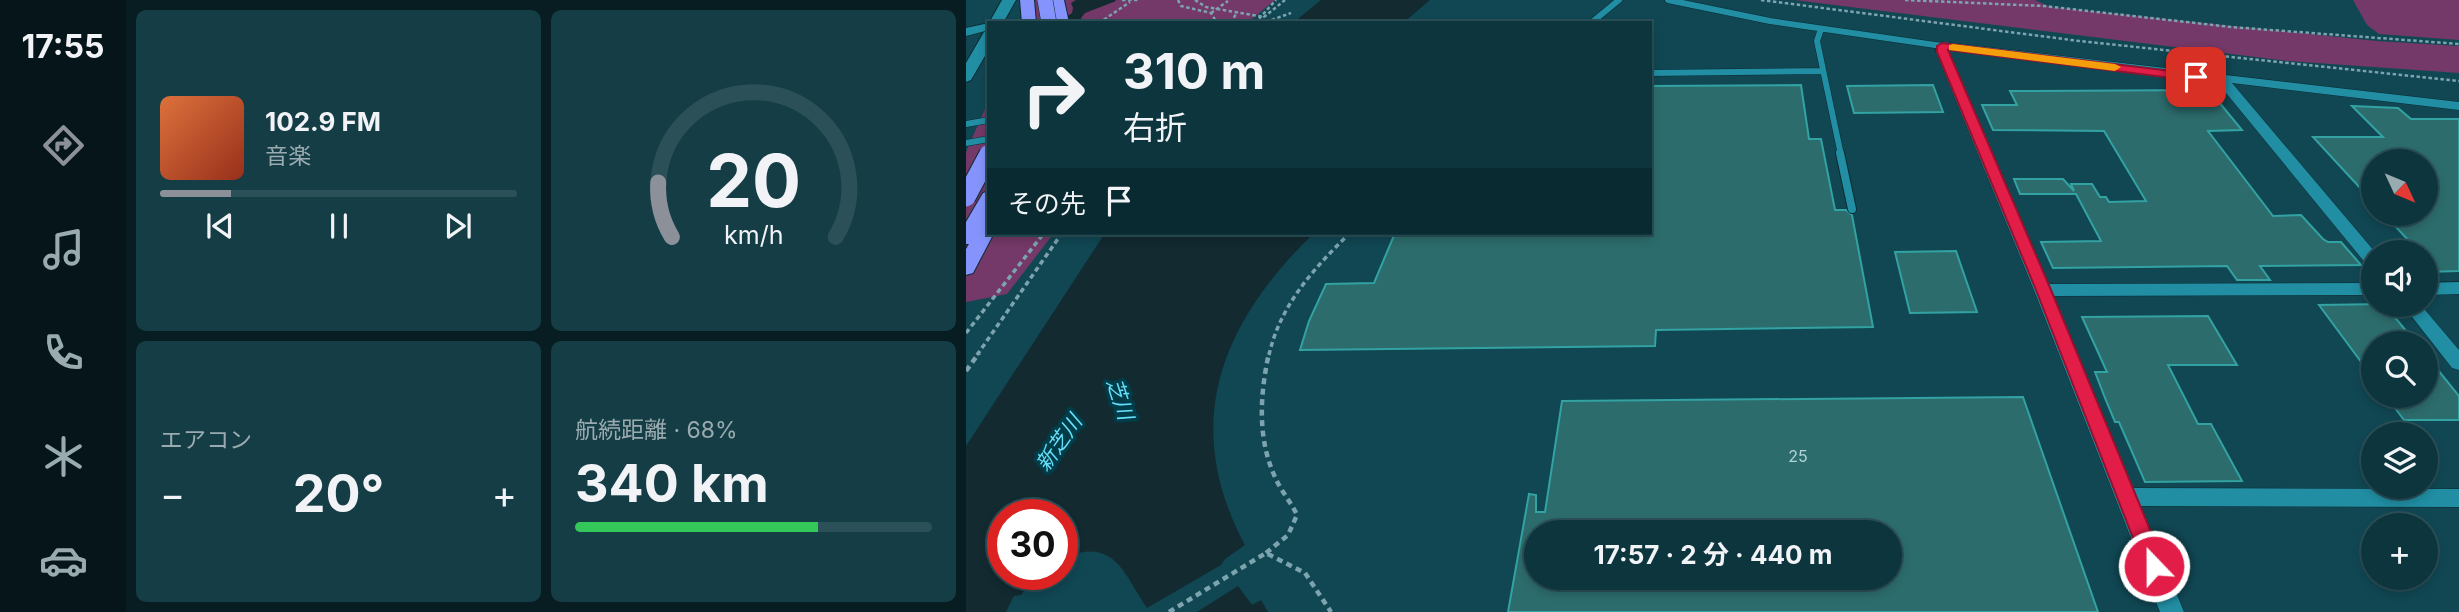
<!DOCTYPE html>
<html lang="ja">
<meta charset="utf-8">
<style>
body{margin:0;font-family:Inter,"Noto Sans JP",sans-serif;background:#153d45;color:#f1f3f6;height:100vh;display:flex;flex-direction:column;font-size:26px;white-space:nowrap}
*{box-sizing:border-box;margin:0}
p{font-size:23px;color:#9aabb0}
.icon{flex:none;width:38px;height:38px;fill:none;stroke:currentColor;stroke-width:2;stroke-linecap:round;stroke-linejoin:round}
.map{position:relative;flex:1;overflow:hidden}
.drawer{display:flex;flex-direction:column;gap:10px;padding:10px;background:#071d22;width:840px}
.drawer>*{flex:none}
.top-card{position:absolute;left:21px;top:21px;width:665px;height:214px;border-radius:0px;box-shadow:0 4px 10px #0003,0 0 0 2px #2c5058;background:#0c353e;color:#f1f3f6;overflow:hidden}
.needle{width:46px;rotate:134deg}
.buttons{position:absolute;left:1395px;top:149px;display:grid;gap:14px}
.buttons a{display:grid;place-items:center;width:77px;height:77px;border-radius:50%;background:#0c353e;box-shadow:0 4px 10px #0003,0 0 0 2px #2c5058;font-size:35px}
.speed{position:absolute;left:21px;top:499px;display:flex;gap:14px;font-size:35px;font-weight:700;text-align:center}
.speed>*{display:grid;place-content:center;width:91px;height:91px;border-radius:50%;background:#0c353e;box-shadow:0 4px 10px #0003,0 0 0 2px #2c5058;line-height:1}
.speed .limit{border:10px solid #d22;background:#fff;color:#111}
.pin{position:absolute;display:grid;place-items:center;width:60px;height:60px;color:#fff;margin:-30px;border-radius:14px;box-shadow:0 4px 10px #0006}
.me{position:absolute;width:77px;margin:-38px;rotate:338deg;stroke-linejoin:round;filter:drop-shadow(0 0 5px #0008)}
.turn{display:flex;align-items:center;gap:24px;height:147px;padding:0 21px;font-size:32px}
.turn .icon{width:91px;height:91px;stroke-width:2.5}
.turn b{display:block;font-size:49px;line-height:60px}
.then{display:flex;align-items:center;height:66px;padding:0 21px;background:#0003;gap:14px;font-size:26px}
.big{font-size:52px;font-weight:700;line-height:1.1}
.drawer .card{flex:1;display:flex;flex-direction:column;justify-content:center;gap:10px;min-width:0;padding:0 24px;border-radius:10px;background:#153d45}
.drawer .dial{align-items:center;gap:0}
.dial svg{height:182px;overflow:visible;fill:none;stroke:#2c5058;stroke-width:7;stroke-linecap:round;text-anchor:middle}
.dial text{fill:#f1f3f6;stroke:none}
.song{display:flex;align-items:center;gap:21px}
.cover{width:84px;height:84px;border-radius:10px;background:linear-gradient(135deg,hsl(20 70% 55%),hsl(10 70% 35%))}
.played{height:7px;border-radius:4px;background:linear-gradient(90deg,#8c9099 20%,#2c5058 20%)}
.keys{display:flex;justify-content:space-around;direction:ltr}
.heat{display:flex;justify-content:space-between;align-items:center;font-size:38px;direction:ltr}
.charge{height:10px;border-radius:5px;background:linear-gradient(90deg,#34c759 68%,#2c5058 0)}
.drawer .tiles{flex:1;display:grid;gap:10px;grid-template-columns:repeat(2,1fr)}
.trip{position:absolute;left:558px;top:520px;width:378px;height:70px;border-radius:35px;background:#0c353e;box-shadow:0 4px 10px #0003,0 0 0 2px #2c5058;font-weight:700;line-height:70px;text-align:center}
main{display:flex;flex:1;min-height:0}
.menu{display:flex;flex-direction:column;width:126px;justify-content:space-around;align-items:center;background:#051519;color:#9aabb0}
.menu .icon{width:49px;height:49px}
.menu .selected{color:#8c9099}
.menu b{font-size:32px;color:#f1f3f6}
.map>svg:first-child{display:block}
</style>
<main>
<nav class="menu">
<b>17:55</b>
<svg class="icon selected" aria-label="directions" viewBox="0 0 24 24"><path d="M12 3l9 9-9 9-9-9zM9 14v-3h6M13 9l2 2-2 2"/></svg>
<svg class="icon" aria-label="music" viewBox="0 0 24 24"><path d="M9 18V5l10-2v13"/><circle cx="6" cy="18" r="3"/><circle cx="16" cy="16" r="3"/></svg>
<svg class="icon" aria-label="phone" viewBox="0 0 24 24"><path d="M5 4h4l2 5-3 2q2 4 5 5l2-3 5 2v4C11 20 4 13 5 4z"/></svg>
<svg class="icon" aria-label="climate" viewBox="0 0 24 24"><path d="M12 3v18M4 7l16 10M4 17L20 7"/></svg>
<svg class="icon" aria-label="car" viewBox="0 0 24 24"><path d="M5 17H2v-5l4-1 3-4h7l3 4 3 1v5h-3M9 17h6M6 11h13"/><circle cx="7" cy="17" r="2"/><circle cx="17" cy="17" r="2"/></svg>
</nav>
<section class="drawer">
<div class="tiles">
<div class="card">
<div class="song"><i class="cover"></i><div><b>102.9 FM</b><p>音楽</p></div></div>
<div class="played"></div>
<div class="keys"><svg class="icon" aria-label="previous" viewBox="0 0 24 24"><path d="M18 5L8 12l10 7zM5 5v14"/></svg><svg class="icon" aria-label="pause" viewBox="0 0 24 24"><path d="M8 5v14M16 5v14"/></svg><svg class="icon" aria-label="next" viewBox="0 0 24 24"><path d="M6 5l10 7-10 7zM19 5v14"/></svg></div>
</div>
<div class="card dial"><svg viewBox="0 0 100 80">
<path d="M14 69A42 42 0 1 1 86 69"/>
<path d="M14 69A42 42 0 0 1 8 45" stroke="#8c9099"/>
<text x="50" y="56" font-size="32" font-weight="700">20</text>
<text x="50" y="72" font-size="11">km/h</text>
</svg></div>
<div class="card"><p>エアコン</p>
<div class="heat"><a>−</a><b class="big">20°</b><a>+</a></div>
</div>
<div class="card"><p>航続距離 · 68%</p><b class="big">340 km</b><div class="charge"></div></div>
</div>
</section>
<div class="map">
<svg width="1493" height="612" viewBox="0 0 1493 612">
<rect width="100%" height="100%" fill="#104753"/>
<path fill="#743968" d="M70,0H309L286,19L293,23H58Z
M828,0H1069L1084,7L1411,41L1493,46V73L1322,61Z
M1387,0H1493V40L1413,34L1401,25Z
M23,100V233H88L41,294L0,302V152Z"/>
<path fill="#122a30" d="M110,0H149L150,1L119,13L115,18L117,23H91L106,13L107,8L105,3Z
M355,0H464L437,23H327Z
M139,233H348C255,323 214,424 279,545L259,559L255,565L181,608C156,570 148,537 96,558V514H37V574H72L55,595L48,596L40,612H0V446Z
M272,586L286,605L295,600L302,612H231Z"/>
<path fill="#2d6c6c" stroke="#32a2a3" stroke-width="2" fill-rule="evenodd" d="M835,85L843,139H855L869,210H880L886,215L907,327L690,330L689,346L334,350L343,321L360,284L408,283L429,233H684V86Z
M967,85L977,112L888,113L881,86Z
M1243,90L1276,130L1242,131L1307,216L1335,215L1357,239L1362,242H1375L1395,265L1294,266L1304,280H1271L1261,266L1087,268L1075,242L1135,241L1110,194H1054L1048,179H1097L1108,191L1105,184H1126L1134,197H1140L1143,202L1180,201L1138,131L1027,130L1016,105H1051L1044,91Z
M1386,106L1432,108L1445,119H1493V271L1460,272V252H1453L1418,214H1460V161H1407V202L1347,137H1417Z
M990,251L1011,312L944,313L929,252Z
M1418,304L1450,343H1407V378L1353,305Z
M1242,316L1271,365H1202L1232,424H1245L1276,481L1179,482L1153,422H1149L1139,398L1129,372H1141L1116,317Z
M1460,355L1493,396V420H1438L1420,396H1460Z
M1057,397L1132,612H542L563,494L570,495V512H579L596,401ZM570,532H924V578H570Z"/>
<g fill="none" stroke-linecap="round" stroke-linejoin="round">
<g stroke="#0b2b33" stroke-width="7">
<path id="lane-far1" d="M702,0L804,21L976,46
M625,23L653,0
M855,29L851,41L875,155
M684,73L857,71
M0,124L23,120
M0,143L23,139"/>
</g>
<g stroke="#0b2b33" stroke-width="10">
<path id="lane" d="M874,153L886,209"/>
</g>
<g stroke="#0b2b33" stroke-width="1">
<path id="street" d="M23,23V30L0,36V28Z
M976,42L1493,102V110L1266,83L1409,252L1407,267L1401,265L1251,82L982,50L1083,284L1407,283V295L1088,296L1167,488L1493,489V507L1175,506L1218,612H1194L1068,290L970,52V46Z
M1493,282V294L1460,295V283Z
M1436,304H1454L1493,350V370L1486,368Z"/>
</g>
<g stroke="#0b2b33" stroke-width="2">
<path id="secondary" d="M36,0H50L37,23H23Z
M23,31V49L5,80L0,82V63L18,32Z"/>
</g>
<g stroke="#0b2b33" stroke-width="2">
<path id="highway" d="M54,0H68L70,23H56Z
M84,0H98L103,23H89Z
M23,191V233H28L7,273L0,275V249L3,244H0V222L17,193Z"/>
</g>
<path stroke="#7da4ae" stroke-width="2.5" stroke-dasharray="3.5 2.5" stroke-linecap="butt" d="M156,0H174
M212,0L215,6L245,13L251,23
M229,0L240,7L298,17
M795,0L1113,41L1493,81
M939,0L1078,6L1265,27L1493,44
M245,13L262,1
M300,22L325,13
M133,23L164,2
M265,23L271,12
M289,23L310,0
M300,23L298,17L319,0"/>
<path stroke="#7da4ae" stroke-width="3.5" stroke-dasharray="5 3.5" stroke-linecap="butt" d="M0,333L78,233
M11,355L96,233
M303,355C314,305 349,267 384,233"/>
<path stroke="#7da4ae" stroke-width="4.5" stroke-dasharray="6 4.5" stroke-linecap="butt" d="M0,371L13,353
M300,553L322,535L331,515C325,502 315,491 309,477C291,438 294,394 303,353
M203,612L300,553L339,573L365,612"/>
<use href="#lane-far1" stroke="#218ea4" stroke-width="6"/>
<use href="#lane" stroke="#218ea4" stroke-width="8"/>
<use href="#street" fill="#218ea4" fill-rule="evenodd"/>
<use href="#secondary" fill="#218ea4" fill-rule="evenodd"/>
<use href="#highway" fill="#8594fc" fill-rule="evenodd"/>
<g stroke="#0b2b33" stroke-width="16" stroke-linecap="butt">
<path id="highway-bridge-far1" d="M79,0L83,23"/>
</g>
<g stroke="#0b2b33" stroke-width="21" stroke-linecap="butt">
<path id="highway-bridge" d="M0,197L23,154"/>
</g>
<use href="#highway-bridge-far1" stroke="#8594fc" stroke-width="15"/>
<use href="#highway-bridge" stroke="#8594fc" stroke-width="19"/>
</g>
<path fill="#e11d48" stroke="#92132f" stroke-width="2" d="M976,43L1230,74L1236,77L1230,81L982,50L1085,290L1199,566L1195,573L1188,575L1181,573L1178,566L1070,290L971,52V46Z"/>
<path fill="#f59e0b" d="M987,44L1149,64L1155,67L1149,71L983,50V45Z"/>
<g text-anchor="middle" stroke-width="7" stroke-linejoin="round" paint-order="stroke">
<g font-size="16" fill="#b1d4da">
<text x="832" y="462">25</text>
</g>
<g font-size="21" font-style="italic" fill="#67dffb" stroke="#003d49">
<text transform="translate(154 399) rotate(72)" y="7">芝川</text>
<text transform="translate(93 443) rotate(-55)" y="7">新芝川</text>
</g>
</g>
</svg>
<div class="buttons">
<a><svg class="needle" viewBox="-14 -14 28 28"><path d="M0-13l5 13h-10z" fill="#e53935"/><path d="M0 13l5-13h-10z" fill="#9aabb0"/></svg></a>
<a><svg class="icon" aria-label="sound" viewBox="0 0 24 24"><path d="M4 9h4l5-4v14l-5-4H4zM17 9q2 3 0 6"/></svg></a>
<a><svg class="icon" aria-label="search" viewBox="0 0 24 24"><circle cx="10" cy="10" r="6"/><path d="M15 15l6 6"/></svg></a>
<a><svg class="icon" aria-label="layers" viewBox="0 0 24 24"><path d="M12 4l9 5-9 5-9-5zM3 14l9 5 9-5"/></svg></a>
<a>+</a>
</div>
<div class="speed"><div class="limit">30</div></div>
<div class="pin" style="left:1230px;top:77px;background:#d93025"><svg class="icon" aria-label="arrive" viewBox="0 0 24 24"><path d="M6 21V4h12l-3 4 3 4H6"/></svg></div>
<svg class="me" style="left:1188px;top:566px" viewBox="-20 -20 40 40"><circle r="17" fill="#e11d48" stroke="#fff" stroke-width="3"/><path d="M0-11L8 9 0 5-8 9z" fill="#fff"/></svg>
<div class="trip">17:57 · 2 分 · 440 m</div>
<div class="top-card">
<div class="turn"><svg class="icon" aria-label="right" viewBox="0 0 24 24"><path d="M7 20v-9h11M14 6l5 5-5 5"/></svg><div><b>310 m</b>右折</div></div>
<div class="then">その先<svg class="icon" aria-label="arrive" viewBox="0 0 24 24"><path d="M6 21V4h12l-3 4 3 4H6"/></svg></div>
</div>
</div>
</main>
